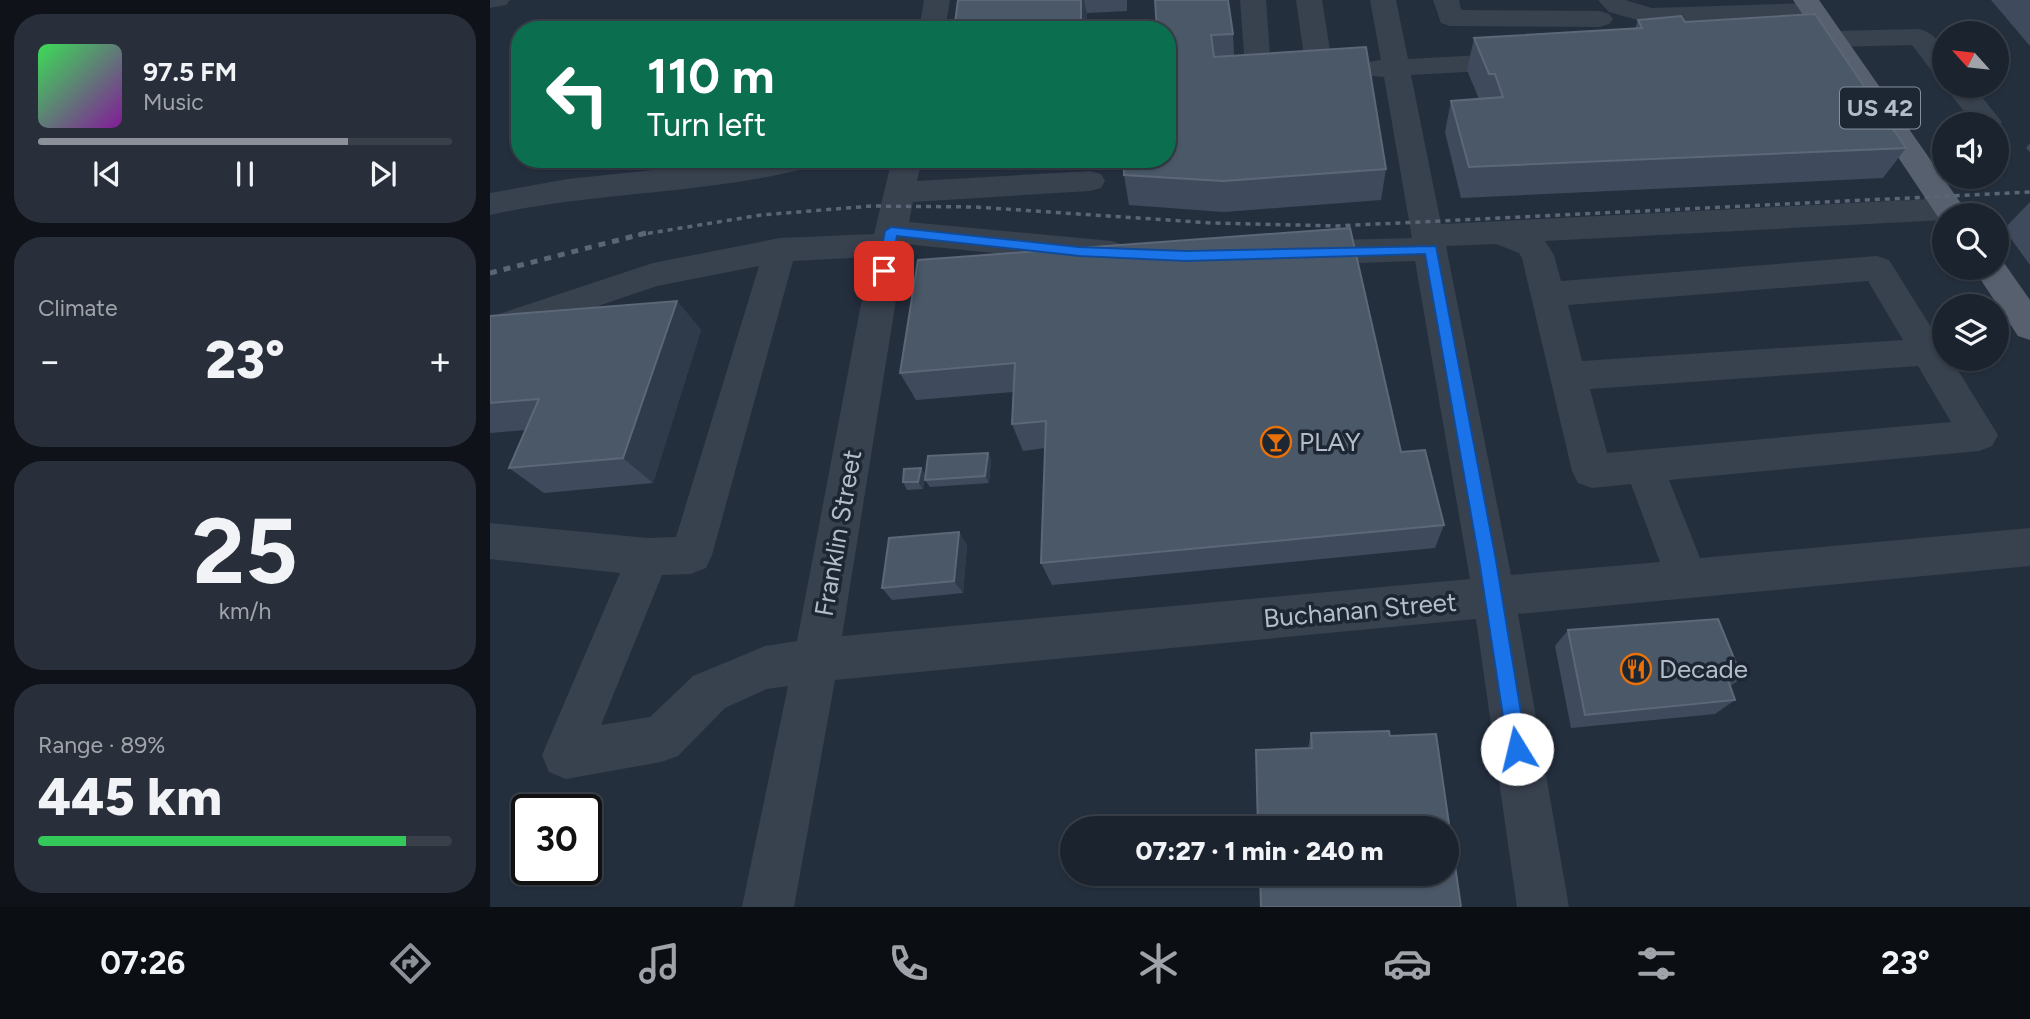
<!DOCTYPE html>
<meta charset="utf-8">
<style>
body{margin:0;font-family:Figtree,sans-serif;background:#282f3a;color:#f1f3f6;height:100vh;display:flex;flex-direction:column;font-size:26px;white-space:nowrap}
*{box-sizing:border-box;margin:0}
p{font-size:23px;color:#a0a4aa}
.icon{flex:none;width:38px;height:38px;fill:none;stroke:currentColor;stroke-width:2;stroke-linecap:round;stroke-linejoin:round}
.map{position:relative;flex:1;overflow:hidden}
.drawer{display:flex;flex-direction:column;gap:14px;padding:14px;background:#0f1319;width:490px}
.drawer>*{flex:none}
.guide{position:absolute;left:21px;top:21px;width:665px;height:147px;border-radius:28px;box-shadow:0 2px 5px #0004,0 0 0 2px #39404a;background:#0b6e4f;color:#fff;overflow:hidden}
.needle{width:46px;rotate:297deg}
.controls{position:absolute;left:1442px;top:21px;display:grid;gap:14px}
.controls a{display:grid;place-items:center;width:77px;height:77px;border-radius:50%;background:#1b232e;box-shadow:0 2px 5px #0004,0 0 0 2px #39404a;font-size:35px}
.speed{position:absolute;left:21px;top:794px;display:flex;gap:14px;font-size:35px;font-weight:700;text-align:center}
.speed>*{display:grid;place-content:center;width:91px;height:91px;border-radius:50%;background:#1b232e;box-shadow:0 2px 5px #0004,0 0 0 2px #39404a;line-height:1}
.speed .limit{border:4px solid #111;border-radius:10px;background:#fff;color:#111}
.pin{position:absolute;display:grid;place-items:center;width:60px;height:60px;color:#fff;margin:-30px;border-radius:14px;box-shadow:0 4px 10px #0006}
.me{position:absolute;width:77px;margin:-38px;rotate:351deg;stroke-linejoin:round;filter:drop-shadow(0 0 5px #0008)}
.turn{display:flex;align-items:center;gap:24px;height:147px;padding:0 21px;font-size:32px}
.turn .icon{width:91px;height:91px;stroke-width:2.5}
.turn b{display:block;font-size:49px;line-height:60px}
.big{font-size:52px;font-weight:800;line-height:1.1}
.drawer .widget{flex:1;display:flex;flex-direction:column;justify-content:center;gap:10px;min-width:0;padding:0 24px;border-radius:28px;background:#282f3a}
.drawer .dial{align-items:center;gap:0}
.dial b{font-size:91px;line-height:1}
.song{display:flex;align-items:center;gap:21px}
.cover{width:84px;height:84px;border-radius:10px;background:linear-gradient(135deg,hsl(130 70% 55%),hsl(290 70% 35%))}
.played{height:7px;border-radius:4px;background:linear-gradient(90deg,#8c9099 75%,#39404a 75%)}
.keys{display:flex;justify-content:space-around;direction:ltr}
.heat{display:flex;justify-content:space-between;align-items:center;font-size:38px;direction:ltr}
.charge{height:10px;border-radius:5px;background:linear-gradient(90deg,#34c759 89%,#39404a 0)}
.trip{position:absolute;left:570px;top:816px;width:399px;height:70px;border-radius:35px;background:#1b232e;box-shadow:0 2px 5px #0004,0 0 0 2px #39404a;font-weight:800;line-height:70px;text-align:center}
.dock{display:flex;height:112px;justify-content:space-around;align-items:center;background:#0b0e12;color:#a0a4aa}
.dock .icon{width:49px;height:49px}
.dock .active{color:#8c9099}
.dock b{font-size:32px;color:#f1f3f6}
main{display:flex;flex:1;min-height:0}
.map>svg:first-child{display:block}
</style>
<main>
<section class="drawer">
<div class="widget">
<div class="song"><i class="cover"></i><div><b>97.5 FM</b><p>Music</p></div></div>
<div class="played"></div>
<div class="keys"><svg class="icon" aria-label="previous" viewBox="0 0 24 24"><path d="M18 5L8 12l10 7zM5 5v14"/></svg><svg class="icon" aria-label="pause" viewBox="0 0 24 24"><path d="M8 5v14M16 5v14"/></svg><svg class="icon" aria-label="next" viewBox="0 0 24 24"><path d="M6 5l10 7-10 7zM19 5v14"/></svg></div>
</div>
<div class="widget"><p>Climate</p>
<div class="heat"><a>−</a><b class="big">23°</b><a>+</a></div>
</div>
<div class="widget dial"><b>25</b><p>km/h</p></div>
<div class="widget"><p>Range · 89%</p><b class="big">445 km</b><div class="charge"></div></div>
</section>
<div class="map">
<svg width="1540" height="907" viewBox="0 0 1540 907">
<rect width="100%" height="100%" fill="#242f3e"/>
<g fill="none" stroke-linecap="round" stroke-linejoin="round">
<path fill="#38414e" fill-rule="evenodd" d="M0,0H20L16,5L0,8Z
M434,0H460L455,30H429Z
M750,0H776L780,54L784,60L815,63L806,0H832L843,69L839,75L792,79L764,72L754,54Z
M880,0H906L918,59L1030,53L1040,55L1044,61L1040,67L1030,69L921,75L951,224L1459,198L1470,201L1475,209L1471,215H1454V220L1055,241L1064,255L1071,281L1387,256L1399,260L1454,348V359H1461L1508,435L1502,446L1489,451L1179,480L1210,558L1540,528V566L1028,614L1079,907H1027L986,619L345,680L304,907H252L298,686L277,689L235,708L188,756L171,762L76,779L59,772L52,755L130,573L0,559V523L158,538L186,537L269,266L167,286L0,343V317L163,263L290,238L384,234L402,159H432L427,181L600,171L611,174L615,181L611,188L600,191L423,202L419,222L622,241L634,245L638,253L634,261L622,265L415,244L352,636L980,579L925,261L812,265L800,261L796,253L800,245L812,241L922,238L894,77L871,75L867,69L871,63L891,60ZM1006,244L1029,253L1032,258L1082,471L1088,483L1102,488L1141,484L1170,562L1021,575L956,246ZM380,257L307,641L275,646L203,676L160,717L111,725L172,575L201,574L216,568L222,555L303,261ZM1378,281L1413,340L1092,361L1078,305ZM1428,366L1461,422L1117,453L1100,389Z
M943,0H969L971,10L1110,11L1119,14L1123,19L1119,24L1110,27L960,26L951,23Z
M1108,0H1135L1162,8L1323,3L1332,6L1336,11L1332,16L1323,19L1162,24L1119,12Z
M1429,29C1453,35 1454,55 1454,76L1444,74L1422,45L1343,47L1334,45L1330,39L1334,33L1343,31Z
M1454,86H1483L1512,122L1508,128L1507,124H1484Z
M267,159H329L325,166C218,195 107,191 0,215V193L78,179Z"/>
<path fill="#56606e" fill-rule="evenodd" d="M1303,0H1329L1479,215H1454V223H1452Z
M1507,258L1512,260L1540,300V340L1528,336L1483,268H1507Z"/>
<path stroke="#5a6575" stroke-width="3.5" stroke-dasharray="5 5" stroke-linecap="butt" d="M148,235L271,215L382,206L485,207L722,223L847,226L1540,192"/>
<path stroke="#5a6575" stroke-width="5" stroke-dasharray="7 7" stroke-linecap="butt" d="M0,273L156,233"/>
</g>
<path fill="#3f4b5c" d="M468,0H637V11L597,13V30H464Z
M1501,0H1540V46Z
M1148,20L1195,22L1416,148L1393,178L971,198L955,132L961,101L989,99L977,70L984,38L1145,29Z
M677,30L743,34L744,55L896,169L891,200L734,212L639,205L634,175L677,159Z
M1540,143V152L1536,148Z
M458,159H528L460,164Z
M1540,202V265L1514,229Z
M428,260L911,452L954,525L945,548L562,585L551,563L555,448L533,451L522,424L523,392L426,400L410,373Z
M187,301L211,330L163,483L54,493L19,468L36,430L0,433V316Z
M498,453L501,460L499,483L440,487L435,480Z
M431,468L435,475L433,489L417,490L413,482Z
M469,532L477,545L473,593L402,600L392,588Z
M1078,630L1252,678L1240,686L1245,700L1225,714L1081,728L1065,646Z
M821,733L900,736L818,748Z"/>
<path fill="#2f3b4b" d="M591,0H594L597,13V30H591Z
M187,301L211,330L163,483L133,458Z
M498,453L501,460L499,483L495,476Z
M431,468L435,475L433,489L428,482Z
M469,532L477,545L473,593L464,581Z"/>
<path fill="#4b5868" stroke="#5c6777" stroke-width="2" d="M468,0H591V30H464Z
M665,0H738L743,34L721,35L724,57L876,47L896,169L733,181L634,175V159H677V30H667Z
M1325,14L1416,148L979,167L961,101L1013,97L1005,74H999L984,38L1152,28L1148,20L1191,16L1195,22Z
M860,228L911,452L935,450L954,525L551,563L556,421L522,424L525,363L410,373L428,260Z
M187,301L133,458L19,468L49,399L0,403V316Z
M498,453L495,476L435,480L438,456Z
M431,468L428,482H413L414,469Z
M469,532L464,581L392,588L399,538Z
M1228,619L1252,678L1238,680L1245,700L1095,715L1078,630Z
M899,731L900,736L946,734L971,907H771L770,873H957V828H768L766,750L822,748L821,733Z"/>
<path fill="#1a73e8" stroke="#114b97" stroke-width="2" d="M401,227L589,247L696,251L946,246L1006,560L1037,749L1034,756L1027,759L1021,756L1018,749L989,560L935,254L696,261L589,256L407,236L401,271L394,276L387,271L395,231Z"/>
<defs>
<g id="bar-ring" transform="scale(1.575)"><circle r="9.5" fill="#1d2633" stroke="#e8710a" stroke-width="1.5"/><path d="M-6-5H6L.8 .8V4.5H3.5V6h-7V4.5H-.8V.8Z" fill="#e8710a"/></g>
<g id="restaurant-ring" transform="scale(1.575)"><circle r="9.5" fill="#1d2633" stroke="#e8710a" stroke-width="1.5"/><path d="M-5-6h1v4h1v-4h1v4h1v-4h1v5L-1.5 .5V6h-2V.5L-5-1ZM5-6V6H3V1.5H1.5Q1.5-4 5-6Z" fill="#e8710a"/></g>
</defs>
<g fill-rule="evenodd">
<use href="#bar-ring" x="786" y="442"/>
<use href="#restaurant-ring" x="1146" y="669"/>
</g>
<g text-anchor="middle" stroke-width="7" stroke-linejoin="round" paint-order="stroke">
<rect fill="#1d2633" stroke="#878f9c" stroke-width="2" x="1350" y="87.5" width="80" height="41" rx="5"/>
<g font-size="24" font-weight="bold" fill="#b4bcc9">
<text x="1390" y="116">US 42</text>
</g>
<g font-size="26" fill="#b4bcc9" stroke="#1d2633" text-anchor="start">
<text x="809" y="451">PLAY</text>
<text x="1169" y="678">Decade</text>
</g>
<g font-size="26" fill="#b4bcc9" stroke="#1d2633">
<text transform="translate(348 533) rotate(-80)" y="9">Franklin Street</text>
<text transform="translate(870 610) rotate(-5)" y="9">Buchanan Street</text>
</g>
</g>
</svg>
<div class="controls">
<a><svg class="needle" viewBox="-14 -14 28 28"><path d="M0-13l5 13h-10z" fill="#e53935"/><path d="M0 13l5-13h-10z" fill="#a0a4aa"/></svg></a>
<a><svg class="icon" aria-label="sound" viewBox="0 0 24 24"><path d="M4 9h4l5-4v14l-5-4H4zM17 9q2 3 0 6"/></svg></a>
<a><svg class="icon" aria-label="search" viewBox="0 0 24 24"><circle cx="10" cy="10" r="6"/><path d="M15 15l6 6"/></svg></a>
<a><svg class="icon" aria-label="layers" viewBox="0 0 24 24"><path d="M12 4l9 5-9 5-9-5zM3 14l9 5 9-5"/></svg></a>
</div>
<div class="speed"><div class="limit">30</div></div>
<div class="pin" style="left:394px;top:271px;background:#d93025"><svg class="icon" aria-label="arrive" viewBox="0 0 24 24"><path d="M6 21V4h12l-3 4 3 4H6"/></svg></div>
<svg class="me" style="left:1027px;top:749px" viewBox="-20 -20 40 40"><circle r="19" fill="#fff"/><path d="M0-13L10 11 0 6-10 11z" fill="#1a73e8"/></svg>
<div class="trip">07:27 · 1 min · 240 m</div>
<div class="guide">
<div class="turn"><svg class="icon" aria-label="left" viewBox="0 0 24 24"><path d="M17 20v-9H6M10 6l-5 5 5 5"/></svg><div><b>110 m</b>Turn left</div></div>
</div>
</div>
</main>
<nav class="dock">
<b>07:26</b>
<svg class="icon active" aria-label="directions" viewBox="0 0 24 24"><path d="M12 3l9 9-9 9-9-9zM9 14v-3h6M13 9l2 2-2 2"/></svg>
<svg class="icon" aria-label="music" viewBox="0 0 24 24"><path d="M9 18V5l10-2v13"/><circle cx="6" cy="18" r="3"/><circle cx="16" cy="16" r="3"/></svg>
<svg class="icon" aria-label="phone" viewBox="0 0 24 24"><path d="M5 4h4l2 5-3 2q2 4 5 5l2-3 5 2v4C11 20 4 13 5 4z"/></svg>
<svg class="icon" aria-label="climate" viewBox="0 0 24 24"><path d="M12 3v18M4 7l16 10M4 17L20 7"/></svg>
<svg class="icon" aria-label="car" viewBox="0 0 24 24"><path d="M5 17H2v-5l4-1 3-4h7l3 4 3 1v5h-3M9 17h6M6 11h13"/><circle cx="7" cy="17" r="2"/><circle cx="17" cy="17" r="2"/></svg>
<svg class="icon" aria-label="filters" viewBox="0 0 24 24"><path d="M4 7h16M4 17h16"/><circle cx="9" cy="7" r="2"/><circle cx="15" cy="17" r="2"/></svg>
<b>23°</b>
</nav>
